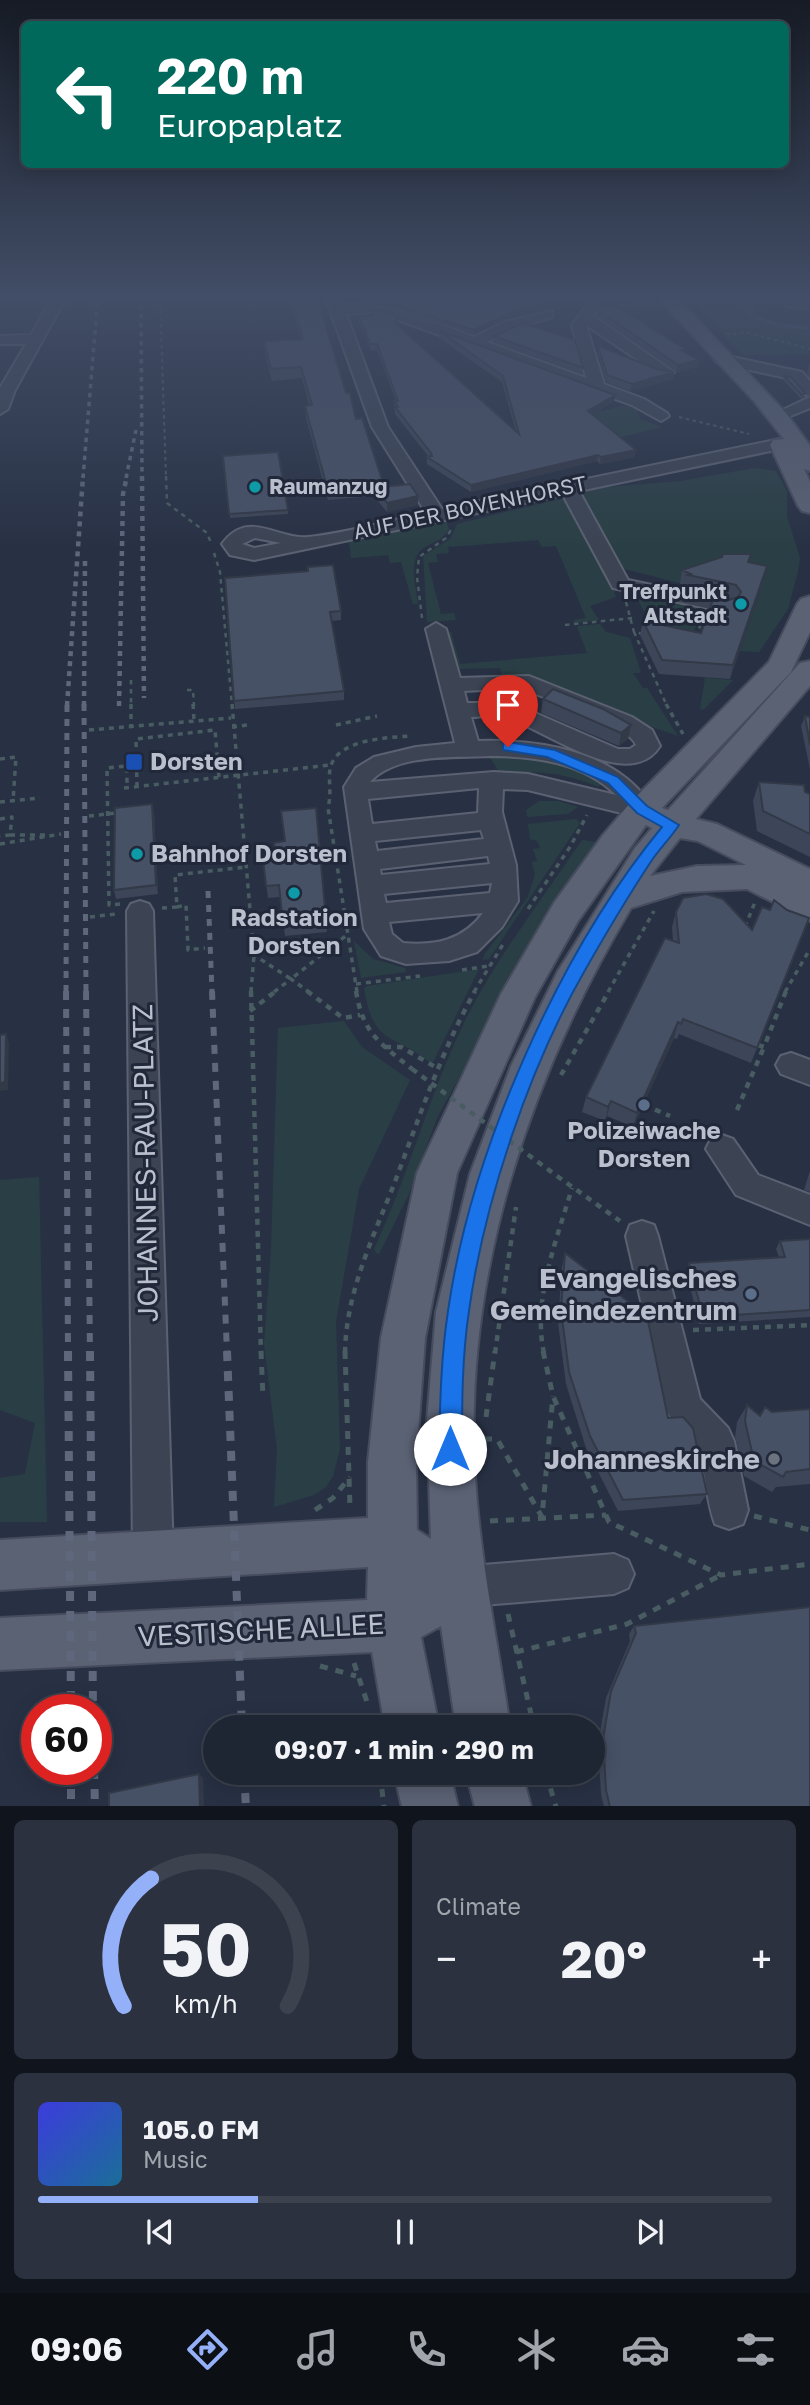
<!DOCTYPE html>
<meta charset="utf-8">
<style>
body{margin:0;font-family:"Golos Text",sans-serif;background:#2b313f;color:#f1f3f6;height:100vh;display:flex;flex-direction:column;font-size:26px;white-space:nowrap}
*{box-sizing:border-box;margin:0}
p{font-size:23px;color:#a1a5ac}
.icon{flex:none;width:38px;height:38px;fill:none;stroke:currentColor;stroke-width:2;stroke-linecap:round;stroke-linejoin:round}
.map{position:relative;height:1806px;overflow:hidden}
.panel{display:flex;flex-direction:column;gap:14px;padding:14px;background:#10141c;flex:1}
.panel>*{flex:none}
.hud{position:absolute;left:21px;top:21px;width:768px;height:147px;border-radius:10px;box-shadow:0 4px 18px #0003,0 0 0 2px #3c424e;background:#00695c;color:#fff;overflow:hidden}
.speed{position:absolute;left:21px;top:1694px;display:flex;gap:14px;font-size:35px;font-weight:700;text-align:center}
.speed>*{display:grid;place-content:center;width:91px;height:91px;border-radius:50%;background:#1e2533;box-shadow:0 4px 18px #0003,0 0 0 2px #3c424e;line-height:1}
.speed .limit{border:10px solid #d22;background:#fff;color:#111}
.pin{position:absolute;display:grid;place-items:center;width:60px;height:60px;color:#fff;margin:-72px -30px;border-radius:50% 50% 50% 0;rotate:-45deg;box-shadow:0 0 7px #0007}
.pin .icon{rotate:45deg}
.me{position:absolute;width:77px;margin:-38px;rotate:0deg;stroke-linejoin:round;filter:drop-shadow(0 0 5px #0008)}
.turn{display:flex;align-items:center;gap:24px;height:147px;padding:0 21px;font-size:32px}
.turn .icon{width:91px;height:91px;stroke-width:2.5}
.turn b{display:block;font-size:49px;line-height:60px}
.big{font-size:52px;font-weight:700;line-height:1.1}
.panel .card{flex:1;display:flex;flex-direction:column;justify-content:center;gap:10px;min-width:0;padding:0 24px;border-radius:10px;background:#2b313f}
.panel .dial{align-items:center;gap:0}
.dial svg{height:182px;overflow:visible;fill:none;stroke:#3c424e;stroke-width:7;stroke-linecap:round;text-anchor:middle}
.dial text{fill:#f1f3f6;stroke:none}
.song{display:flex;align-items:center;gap:21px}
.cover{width:84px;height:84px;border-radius:10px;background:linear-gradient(135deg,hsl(240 70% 55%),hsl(200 70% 35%))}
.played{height:7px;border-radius:4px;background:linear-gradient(90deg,#94b0f8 30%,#3c424e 30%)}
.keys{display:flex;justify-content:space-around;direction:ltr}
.heat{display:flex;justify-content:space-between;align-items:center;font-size:38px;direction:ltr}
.panel .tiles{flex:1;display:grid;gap:14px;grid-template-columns:1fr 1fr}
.card:last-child{grid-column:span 2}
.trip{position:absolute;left:203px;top:1715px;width:402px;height:70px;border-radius:35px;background:#1e2533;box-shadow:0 4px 18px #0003,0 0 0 2px #3c424e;font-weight:700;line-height:70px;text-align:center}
.menu{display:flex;height:112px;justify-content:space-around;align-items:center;background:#0c0f14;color:#a1a5ac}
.menu .icon{width:49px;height:49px}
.menu .selected{color:#94b0f8}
.menu b{font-size:32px;color:#f1f3f6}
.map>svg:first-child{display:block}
</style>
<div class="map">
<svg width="810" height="1807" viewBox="0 0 810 1807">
<rect width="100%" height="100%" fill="#283144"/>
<path fill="#2a3f45" d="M684,296H791L788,301H756L755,318L810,326V354L742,355L702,310Z
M628,405L636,407L640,419L662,427L618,438L588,414Z
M755,468L776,471L787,491V516L800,558L798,571L788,609L759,652L740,651L760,593L757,588L764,580L745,576L679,583L617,567L581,498L587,490L597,488L680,481Z
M568,497L609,575L616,597L590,606L599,620L575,623L574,620L586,618L556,546L542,547L538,540L448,547L449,553L436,554L438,562L428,563L441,614L454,613L456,620L427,622L423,556L450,539L457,524Z
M445,517L449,529C443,539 437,541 427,546C406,556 416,585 418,604H413L401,562L390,563L388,555L351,558L349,543L355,537Z
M633,591L704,605L689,644L658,636Z
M600,624L606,632L630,638L641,673H633L643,688H647L678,736L601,709L523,675H502L500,668L455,669L445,632H451L460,664L587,653L577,626Z
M705,678L733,680L703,710L700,709Z
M488,754L548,759L603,783L598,787C566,773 535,769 501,775Z
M539,801H558L578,807L568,814L527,817L526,810Z
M576,819L580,823L489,959L483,960L484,955L528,897L535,874L532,862L537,861L533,849L540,848L537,841L530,839L528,824Z
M582,840L595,842L596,848L516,974L437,1118L409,1194L379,1254L376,1253L374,1249C410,1173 430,1090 468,1015C499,954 544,897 582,840Z
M354,941L373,959L405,968L406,972L361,978Z
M479,969L432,1064C392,1031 374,1048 364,988L367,986Z
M344,1021L362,1047L410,1080L359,1189L336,1321L340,1449L333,1476L326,1487L314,1495L274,1507L277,1449L264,1344L271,1249L278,1028Z
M39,1177L47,1522H0V1478L25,1474L35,1423L0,1410V1180Z"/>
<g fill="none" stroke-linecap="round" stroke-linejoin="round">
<path stroke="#3e4d6d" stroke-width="3.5" d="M732,296C750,322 780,327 810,328"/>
<g stroke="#5b6171" stroke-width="4">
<path id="minor" d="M53,296H67L15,390L8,409L0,414V388L26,344H0V336L31,335Z
M325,296H339L343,305C390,303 430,321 474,337L505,322L552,311V317L515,328L487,342L586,378L572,325L587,305L592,304L599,308L593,316L674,372L666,377L660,375L586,325L604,384L644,399L667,413L669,416L661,421L632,405L390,317L370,312L346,314L388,427L442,509L780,439L786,440L789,444L786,448L780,449L579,491L628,580L732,602L735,606L732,610L725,612L613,588L563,495L254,560L230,555L222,544C248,508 277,540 308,537C347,533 387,521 426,513L372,427ZM255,538L281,543L254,548L242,544Z
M792,299L810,300V308L787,306L785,303Z
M723,355L802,372L810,381V396L804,394L791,379L718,363L715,360Z
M810,397V408L778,421L770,416Z
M436,623L446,629L460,678L529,676L632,717L652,730L660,746C629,795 543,728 503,716C494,714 481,717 471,717L478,741C541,739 619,751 654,810L651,816L642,818L528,790L503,789L502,812L516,865L518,901L502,927L477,952L449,961L406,964L381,956L364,929L344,787L356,768L374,757L416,747L455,743L426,629ZM519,688C541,697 629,724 636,745L630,749H618L512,703H467L464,691ZM489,756C533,756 583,762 616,795L528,774L494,772L370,782C396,753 454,758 489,756ZM479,788L478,813L372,824L368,799ZM481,830L484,839L377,851L375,841ZM488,856L490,864L381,875L380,869ZM492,883L490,893L386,903L384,894ZM483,913C463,940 436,946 403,943L392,934L389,922Z
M140,901L149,904L153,911L173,1555L167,1569L153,1575L139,1569L133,1555L127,911L131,904Z
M791,1053L810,1060V1085L781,1074L776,1065L781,1056Z
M722,1135L733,1139L758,1175L810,1195V1225L736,1195L706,1149L711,1139Z
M642,1221L654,1225L658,1236L700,1399L728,1428L734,1441L748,1510L743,1524L729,1529L715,1524C706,1501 707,1476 699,1453C693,1437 673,1426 666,1409L626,1236L630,1225Z
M614,1554L628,1560L634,1574L628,1588L614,1594L460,1607L446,1601L440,1587L446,1573L460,1567Z"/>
</g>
<g stroke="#464c5d" stroke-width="4">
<path id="major" d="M656,296H675L786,413L810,446V471L804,469L810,482V513L802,511L798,506L770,445L773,440L784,439L754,401Z
M810,596V632L791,672L662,808L668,810L800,663L810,661V686L696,819L717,824L810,869V921L747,889L682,892L631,908C529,1079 463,1274 475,1476C480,1561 498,1643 510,1727H456L441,1626L421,1637L439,1727H385L372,1652L0,1670V1618L367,1600L368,1567L0,1590V1540L368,1518V1462L381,1338L417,1173L423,1160L501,994L554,903L603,835L631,802L769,662L797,604L801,599ZM646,825L652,828L635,848L558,971L511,1066L470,1174L436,1312L427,1421L431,1539L417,1530L416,1462L425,1338L457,1173L535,997L578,921ZM680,838L698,841L746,865L697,866L650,876Z
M394,1773H450L458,1807H402Z
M466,1773H522L531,1807H475Z"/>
</g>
<path stroke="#485c61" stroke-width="2" stroke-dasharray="3.5 3.5" stroke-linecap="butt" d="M160,296L166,478
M697,302H776
M607,306L651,304
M726,334L749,333L810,349
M679,417L749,434"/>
<path stroke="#485c61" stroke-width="2.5" stroke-dasharray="4.5 4.5" stroke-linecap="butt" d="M166,476L167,503L207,533L211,543
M214,553L220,572L232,706
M626,602L634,632L644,634
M422,618L417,577L419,557L446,538L452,528
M565,625L632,618
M634,632L667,706
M696,637L703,618
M131,680V706
M187,690H193L194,706"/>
<path stroke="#485c61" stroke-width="3.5" stroke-dasharray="5 5" stroke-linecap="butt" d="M131,704V727
M193,704L194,721
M232,704L254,955L291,979L348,934
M666,704L683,734
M336,725L377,716
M232,727L247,725
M89,730L231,718
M0,759L16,757L13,801
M137,787L136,739L215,730L219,777
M124,788L330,765
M0,802L40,798
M89,816L116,813
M0,819L12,817L10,835L0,836
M10,835H49
M0,844L61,834
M120,904L109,905L107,768L127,766V788
M177,907L186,905L188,950L205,948
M162,908L177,907L175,875L246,867
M528,909L570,847L587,815
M90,917L116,914
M745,927L755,902
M462,970L488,966
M356,984L420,976
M251,992L254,955
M274,992L291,979L309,992
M357,992L328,808C332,791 328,781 330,769C336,739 386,738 409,736
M474,992L505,941
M608,992L654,911
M785,992L810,949"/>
<path stroke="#485c61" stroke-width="4.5" stroke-dasharray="6 6" stroke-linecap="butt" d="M251,991L261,1353
M307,991L343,1018L360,1015
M356,991C363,1034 380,1043 412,1069
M250,1011L276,991
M758,1045L764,1047L786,991
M385,1047H401L437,1068
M561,1075L609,991
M644,1105L670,1116
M737,1110L764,1047
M557,1176L620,1221
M693,1330L810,1325
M345,1353C346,1291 374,1236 396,1179C420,1115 442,1050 475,991
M495,1353L516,1207
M544,1353C532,1300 557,1239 572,1188"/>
<path stroke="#485c61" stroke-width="5" stroke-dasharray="8 8" stroke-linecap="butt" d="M261,1351L263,1398
M345,1351L350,1508
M543,1351L553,1396L609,1522L721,1575L810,1564
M486,1417L495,1351
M484,1439H497L542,1517L553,1396
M315,1510L333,1498L350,1477
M754,1516L810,1530
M490,1521L606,1515
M508,1614L534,1727
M516,1652L627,1624L721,1575
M354,1663L369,1708
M320,1666L356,1676
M380,1773L384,1807
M546,1773L556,1807"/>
<use href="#minor" fill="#3c4454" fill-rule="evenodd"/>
<use href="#major" fill="#5b6274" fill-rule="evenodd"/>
<path stroke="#5e677b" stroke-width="3.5" stroke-dasharray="4.5 4.5" stroke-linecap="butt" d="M141,296L142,478
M83,478L98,296
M126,478L136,430"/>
<path stroke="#5e677b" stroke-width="4.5" stroke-dasharray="5 5" stroke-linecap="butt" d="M142,476L144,698
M67,706L83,476
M84,706L85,561
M119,706L123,494L127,476"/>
<path stroke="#5e677b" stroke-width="5" stroke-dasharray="7 7" stroke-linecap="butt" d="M84,704L86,992
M208,891L212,992
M66,992L67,704"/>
<path stroke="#5e677b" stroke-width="6" stroke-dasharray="9 9" stroke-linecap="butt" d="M66,991L68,1353
M86,991L90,1353
M212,991L227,1353"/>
<path stroke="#5e677b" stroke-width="8" stroke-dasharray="10 10" stroke-linecap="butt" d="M68,1351L71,1710
M90,1351L93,1710
M227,1351L242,1727
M71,1769V1807
M94,1769L95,1807
M244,1773L246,1807"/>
<path stroke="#485c61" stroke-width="4.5" stroke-dasharray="6 6" stroke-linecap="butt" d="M412,1069L557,1176"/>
</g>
<path fill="#3d4658" d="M381,296H554L474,334L382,305V301L388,299Z
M293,302L346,393L383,483V487L418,496V505L387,512L374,496L328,500L306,418L305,406L309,405L302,378L272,381L265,353L264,341L300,340L294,313Z
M371,309L398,316V323L397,325L516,432L502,382L439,338L440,331L615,395L614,401L593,414L635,457L600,464L597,461L471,492L427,464V457H429L395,414L394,401H396L377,350L371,351L359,322V316L372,315Z
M598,310L685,349L684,352L698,360L697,367L676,372L597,316Z
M494,336L583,368L582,374L494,342Z
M598,346L673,379L630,391L606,382L598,354Z
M809,365H810V378L807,373Z
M784,376L804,397L801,399L783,380Z
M223,456L288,510V514L230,518Z
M749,563L764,580L730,679L659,674L640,635L643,621L701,633L729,600L732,599L685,589L686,587L680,584L682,570Z
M225,578L341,611V620L332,621L344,691V700L235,709Z
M543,699L631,725L628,739L619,746L541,713Z
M805,716L810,717V769L801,726Z
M759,782L805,792L810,794V857L757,831L753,801Z
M316,808L327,932L285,936L280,897L268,898L263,859L276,858L284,841Z
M154,813L158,894L116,899L114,890Z
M770,910H787L809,918L751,1063L679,1034L677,1039L674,1038L633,1127L607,1116L605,1121L582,1112L586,1097L673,941L672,927L676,912L752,930Z
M810,1171V1192L804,1190Z
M810,1239V1317L699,1324L686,1270L689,1263L779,1257L776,1249L780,1241Z
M565,1253L668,1418L707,1494L700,1504L618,1511L586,1448L566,1384L558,1323L562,1267Z
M747,1405L760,1416L765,1407L772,1412L810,1409V1484L776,1487L772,1492L744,1476L735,1437L737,1422Z
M634,1626L810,1807H604L601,1794L598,1744L606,1698L630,1641L629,1634Z"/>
<path fill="#323947" d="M546,296H554L474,334V330Z
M698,360L697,367L676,372L678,365Z
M674,372L673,379L630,391L632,384Z
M615,395L614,401L588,417V411Z
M636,450L635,457L600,464L601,457Z
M598,455L597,461L471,492V485Z
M418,496V505L387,512V503Z
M767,566L764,580L730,679L733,665Z
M631,725L628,739L619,746L621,733Z
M152,804L154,813L158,894L156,885Z
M678,1022L674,1038L633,1127L637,1113Z
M6,1034L9,1043L8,1090L0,1091V1083Z
M611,1101L607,1116L605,1121L608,1107Z
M199,1774L203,1778L204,1807H200Z"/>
<path fill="#475166" stroke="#323947" stroke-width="2" d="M393,296H392H546L474,330L382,301Z
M318,300L346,393H350L356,419L362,418L383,483L327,487L305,406L312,405L301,367L271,369L264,341L302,339L293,302Z
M616,306L685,349L681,350L698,360L678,365L598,310Z
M371,309L398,316L394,322L519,434L503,376L440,331L615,395L588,411L636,450L601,457L598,455L471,485L427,457L432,456L431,453L395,407H398L394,401H398L377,344H370L359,316L374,315Z
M524,323L575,340L583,368L494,336Z
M598,346L660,370L674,372L632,384L607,375Z
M784,376L791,377L805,393L802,395Z
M278,452L288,510L229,514L223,456Z
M410,484L418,496L387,503L374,488Z
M723,554H751L748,562L767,566L733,665L662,660L643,621L701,633L714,597L729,600L738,597L741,592L736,585L688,575L691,574L682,570L722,557Z
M333,565L341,611L330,612L344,691L234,701L225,578L308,571V567Z
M553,689L603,709L631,725L621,733L543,699Z
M805,716L810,717V745Z
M759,782L804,785L805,792L810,794V834L763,811Z
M152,804L156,885L114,890L115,808Z
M316,808L326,920L283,924L279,885L266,886L263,859L276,858L274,843L285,841L281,811Z
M706,894L723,899L752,930L762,907L770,910L774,900L787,910L809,918L757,1048L683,1019L681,1024L678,1022L637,1113L611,1101L608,1107L586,1097L665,938L679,943L676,912L683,898Z
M6,1034L5,1082L0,1083V1035Z
M810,1239V1310L703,1317L689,1263L785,1257L780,1241Z
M565,1253L647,1316L668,1418L683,1417L693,1428L707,1494L623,1500L590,1436L569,1372L561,1310Z
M747,1405L760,1416L765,1407L772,1412L810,1409V1469L786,1472L783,1477L754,1461L745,1421Z
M810,1607V1807H610L606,1790L603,1739L611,1691L636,1633L634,1626Z
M199,1774L200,1807H109V1793Z"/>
<linearGradient id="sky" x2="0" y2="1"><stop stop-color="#161b25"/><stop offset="0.54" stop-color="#424e67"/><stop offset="1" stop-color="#424e67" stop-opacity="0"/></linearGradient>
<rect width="810" height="549" fill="url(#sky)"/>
<path fill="#1a73e8" stroke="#114b97" stroke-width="2" d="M508,742L555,750L618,777L647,806L679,825C670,839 658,850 650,863C627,898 605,935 584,972C529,1068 484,1202 469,1311C462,1357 462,1403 462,1449L458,1457L450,1460L442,1457L439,1449C440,1403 441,1357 448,1311C471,1151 559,952 662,827L637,813L608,783L547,757L503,750V744Z"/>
<g fill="#0f9aa8" stroke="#212839" stroke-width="2.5">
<circle cx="255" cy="487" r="7"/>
<circle cx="741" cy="604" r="7"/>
<circle cx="137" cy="854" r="7"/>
<circle cx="294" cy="893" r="7"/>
</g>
<rect fill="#1a4fb4" stroke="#212839" stroke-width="2.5" x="125" y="753" width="18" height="18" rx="3.5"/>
<g fill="#5c6f8a" stroke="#212839" stroke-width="2.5">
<circle cx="644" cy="1105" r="7"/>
<circle cx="751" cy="1294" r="7"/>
</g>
<circle fill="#6b7280" stroke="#212839" stroke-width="2.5" cx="774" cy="1459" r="7"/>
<g text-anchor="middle" stroke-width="6" stroke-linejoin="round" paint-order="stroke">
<g font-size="21" font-weight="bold" fill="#babfcd" stroke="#212839" text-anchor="start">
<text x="269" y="494">Raumanzug</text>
<text x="727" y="599" text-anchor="end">Treffpunkt<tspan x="727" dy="24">Altstadt</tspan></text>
</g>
<g font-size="21" fill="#babfcd" stroke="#212839">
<text transform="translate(470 508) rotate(-12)" y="7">AUF DER BOVENHORST</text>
</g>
<g font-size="24" font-weight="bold" fill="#babfcd" stroke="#212839" text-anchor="start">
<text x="150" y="770">Dorsten</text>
<text x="151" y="862">Bahnhof Dorsten</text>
<text x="294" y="926" text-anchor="middle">Radstation<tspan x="294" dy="28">Dorsten</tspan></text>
<text x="644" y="1139" text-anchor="middle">Polizeiwache<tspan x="644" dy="28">Dorsten</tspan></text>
</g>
<g font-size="28" fill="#babfcd" stroke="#212839">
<text transform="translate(145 1163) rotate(-91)" y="10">JOHANNES-RAU-PLATZ</text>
<text transform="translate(261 1630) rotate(-3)" y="10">VESTISCHE ALLEE</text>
</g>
<g font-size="28" font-weight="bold" fill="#babfcd" stroke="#212839" text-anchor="end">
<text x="737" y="1288">Evangelisches<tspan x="737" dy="32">Gemeindezentrum</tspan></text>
<text x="760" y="1469">Johanneskirche</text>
</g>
</g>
</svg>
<div class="speed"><div class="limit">60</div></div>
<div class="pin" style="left:508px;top:747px;background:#d93025"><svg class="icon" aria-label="arrive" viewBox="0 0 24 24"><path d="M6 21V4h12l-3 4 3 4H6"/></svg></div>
<svg class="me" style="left:450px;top:1449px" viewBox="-20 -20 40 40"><circle r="19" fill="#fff"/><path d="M0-13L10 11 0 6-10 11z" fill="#1a73e8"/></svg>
<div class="trip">09:07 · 1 min · 290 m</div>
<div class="hud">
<div class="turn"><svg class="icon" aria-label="left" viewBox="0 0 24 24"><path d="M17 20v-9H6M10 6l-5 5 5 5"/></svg><div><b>220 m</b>Europaplatz</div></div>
</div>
</div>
<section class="panel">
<div class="tiles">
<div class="card dial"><svg viewBox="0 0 100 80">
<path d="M14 69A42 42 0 1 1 86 69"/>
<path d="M14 69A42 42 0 0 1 26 13" stroke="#94b0f8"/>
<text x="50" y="56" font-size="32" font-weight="700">50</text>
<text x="50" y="72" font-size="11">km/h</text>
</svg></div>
<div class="card"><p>Climate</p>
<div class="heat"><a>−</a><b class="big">20°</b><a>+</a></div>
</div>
<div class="card">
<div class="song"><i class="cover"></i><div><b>105.0 FM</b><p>Music</p></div></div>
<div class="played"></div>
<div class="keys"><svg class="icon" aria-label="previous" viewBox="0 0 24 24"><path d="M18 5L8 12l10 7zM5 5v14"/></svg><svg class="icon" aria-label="pause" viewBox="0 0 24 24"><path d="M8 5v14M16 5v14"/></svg><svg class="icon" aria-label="next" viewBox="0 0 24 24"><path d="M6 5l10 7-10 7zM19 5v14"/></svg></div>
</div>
</div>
</section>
<nav class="menu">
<b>09:06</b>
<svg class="icon selected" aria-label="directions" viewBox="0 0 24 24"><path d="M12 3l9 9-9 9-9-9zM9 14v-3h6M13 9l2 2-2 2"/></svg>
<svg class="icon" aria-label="music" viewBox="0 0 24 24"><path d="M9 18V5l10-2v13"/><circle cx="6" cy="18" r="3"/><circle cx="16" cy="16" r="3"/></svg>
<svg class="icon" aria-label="phone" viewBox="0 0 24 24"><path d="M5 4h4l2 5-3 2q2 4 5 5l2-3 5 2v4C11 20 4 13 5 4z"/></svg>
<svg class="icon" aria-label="climate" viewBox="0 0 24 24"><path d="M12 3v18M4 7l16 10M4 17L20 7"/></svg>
<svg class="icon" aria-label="car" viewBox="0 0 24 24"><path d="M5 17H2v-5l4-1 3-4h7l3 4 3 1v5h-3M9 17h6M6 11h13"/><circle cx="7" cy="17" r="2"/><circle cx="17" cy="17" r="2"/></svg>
<svg class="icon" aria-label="filters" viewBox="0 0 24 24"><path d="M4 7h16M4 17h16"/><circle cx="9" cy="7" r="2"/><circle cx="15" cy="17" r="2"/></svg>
</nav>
